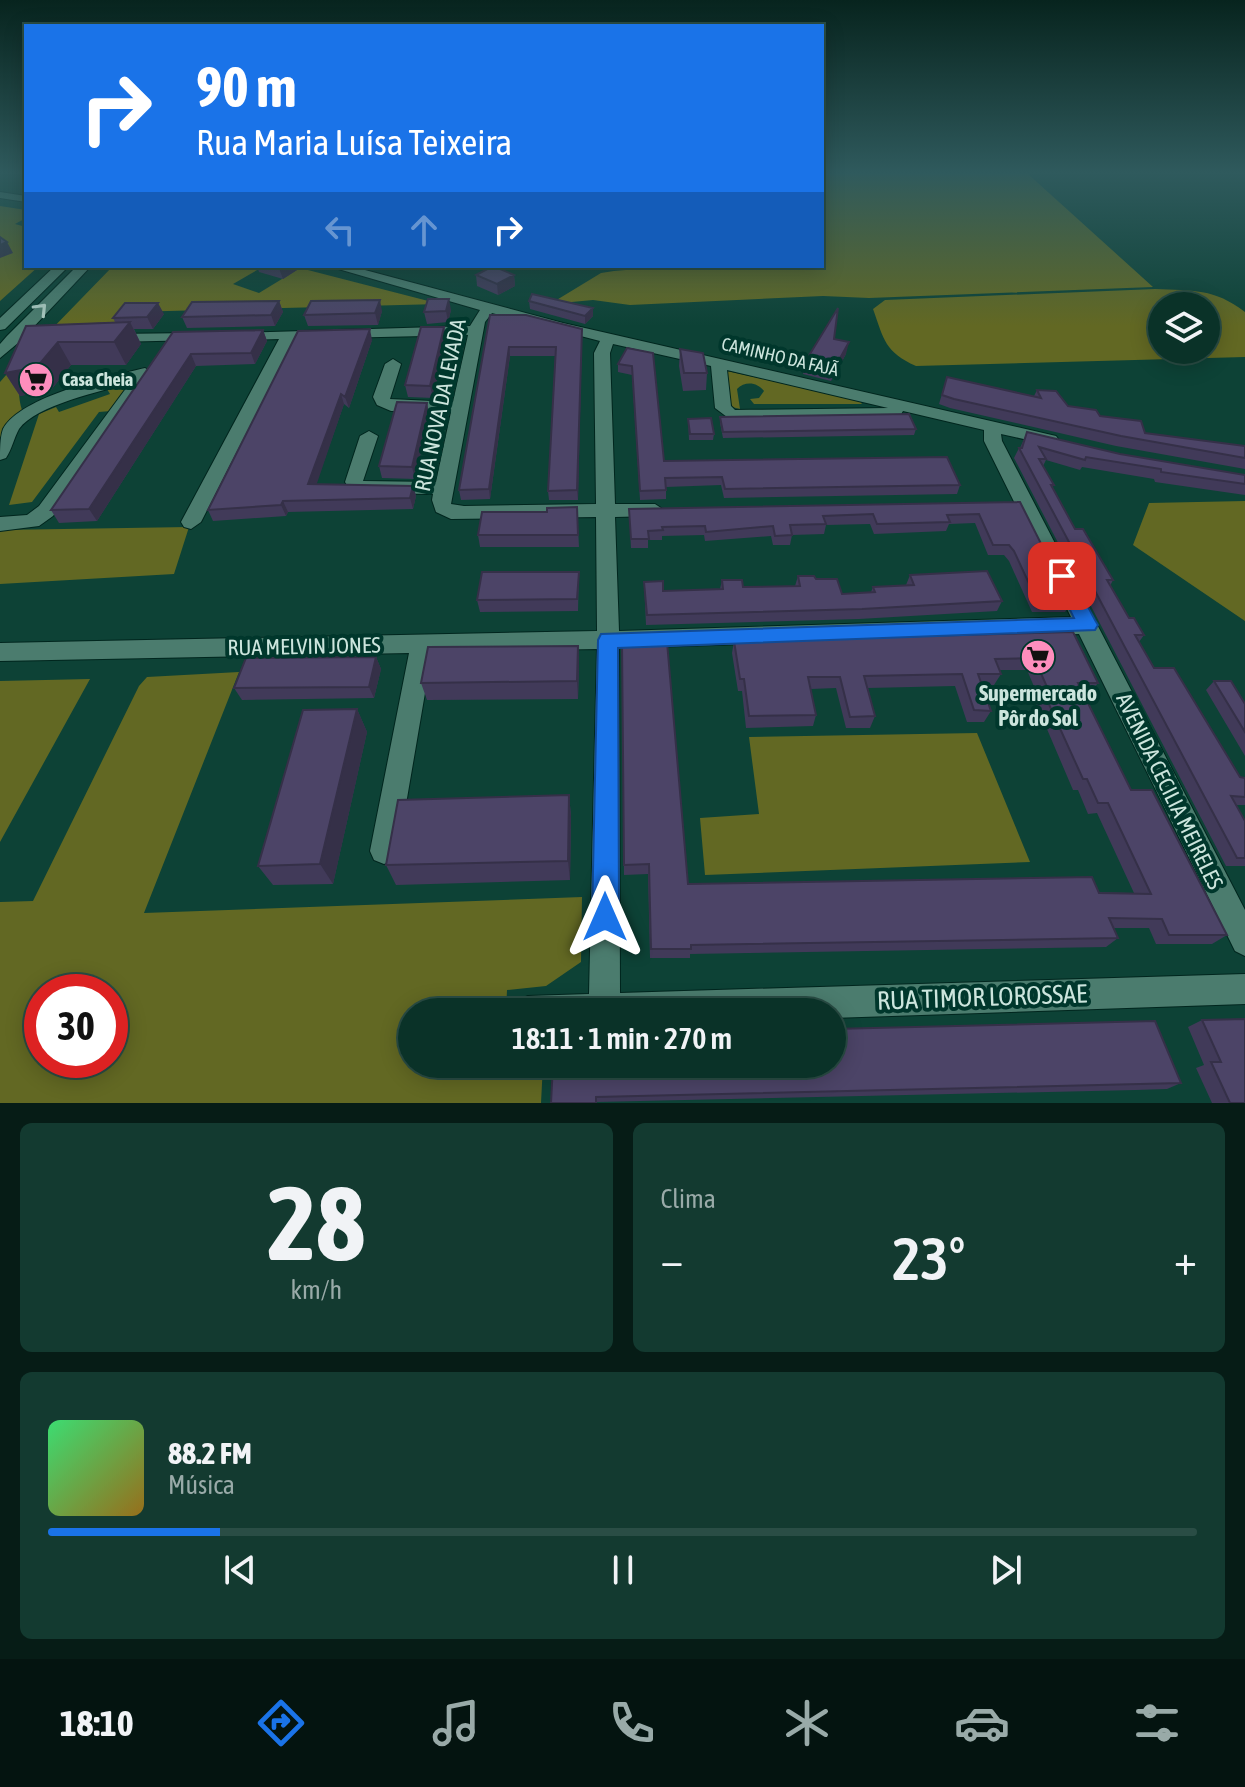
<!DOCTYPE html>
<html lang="pt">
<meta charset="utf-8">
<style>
body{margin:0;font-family:"Asap Condensed",sans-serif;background:#133a30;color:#f1f3f6;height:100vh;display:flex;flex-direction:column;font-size:30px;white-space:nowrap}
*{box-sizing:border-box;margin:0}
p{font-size:26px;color:#99aaa8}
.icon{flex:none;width:44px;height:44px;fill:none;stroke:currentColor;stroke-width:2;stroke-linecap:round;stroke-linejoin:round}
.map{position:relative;height:1103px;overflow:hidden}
.details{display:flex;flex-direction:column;gap:20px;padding:20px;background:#061c16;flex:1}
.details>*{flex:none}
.guide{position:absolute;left:24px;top:24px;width:800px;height:244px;border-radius:0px;box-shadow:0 4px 20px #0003,0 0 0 2px #2a4d45;background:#1a73e8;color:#fff;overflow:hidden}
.buttons{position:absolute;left:1148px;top:292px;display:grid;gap:16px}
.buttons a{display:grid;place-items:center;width:72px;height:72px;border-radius:50%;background:#0a3228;box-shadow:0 4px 20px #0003,0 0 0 2px #2a4d45;font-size:40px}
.speed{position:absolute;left:24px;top:974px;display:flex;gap:16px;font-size:40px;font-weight:700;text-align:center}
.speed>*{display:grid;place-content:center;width:104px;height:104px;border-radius:50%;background:#0a3228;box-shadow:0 4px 20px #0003,0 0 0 2px #2a4d45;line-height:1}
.speed .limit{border:12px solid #d22;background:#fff;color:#111}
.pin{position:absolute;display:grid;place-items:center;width:68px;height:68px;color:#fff;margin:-34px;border-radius:16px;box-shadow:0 4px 12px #0006}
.me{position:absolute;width:88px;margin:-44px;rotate:0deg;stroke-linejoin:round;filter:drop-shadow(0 0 6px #0008)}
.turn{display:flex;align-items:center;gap:28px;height:168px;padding:0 40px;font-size:36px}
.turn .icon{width:104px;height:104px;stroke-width:2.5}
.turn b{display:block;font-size:56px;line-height:68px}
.lanes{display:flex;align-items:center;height:76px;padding:0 40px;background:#0003;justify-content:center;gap:40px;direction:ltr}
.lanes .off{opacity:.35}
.big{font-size:60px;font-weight:600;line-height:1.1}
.details .tile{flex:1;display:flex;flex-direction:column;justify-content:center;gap:12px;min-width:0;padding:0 28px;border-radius:12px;background:#133a30}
.details .dial{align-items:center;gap:0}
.dial b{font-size:104px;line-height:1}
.song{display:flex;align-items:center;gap:24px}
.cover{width:96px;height:96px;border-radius:12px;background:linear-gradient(135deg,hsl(140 70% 55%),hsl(40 70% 35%))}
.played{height:8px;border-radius:4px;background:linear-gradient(90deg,#1a73e8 15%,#2a4d45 15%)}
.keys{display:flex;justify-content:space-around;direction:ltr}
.heat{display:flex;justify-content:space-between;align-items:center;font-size:44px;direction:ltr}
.details .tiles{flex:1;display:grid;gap:20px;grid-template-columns:1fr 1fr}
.tile:last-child{grid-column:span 2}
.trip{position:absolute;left:398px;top:998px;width:448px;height:80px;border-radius:40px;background:#0a3228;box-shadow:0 4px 20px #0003,0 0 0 2px #2a4d45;font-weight:600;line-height:80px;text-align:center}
.menu{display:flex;height:128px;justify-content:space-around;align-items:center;background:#041410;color:#99aaa8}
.menu .icon{width:56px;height:56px}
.menu .selected{color:#1a73e8}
.menu b{font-size:36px;color:#f1f3f6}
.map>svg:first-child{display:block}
</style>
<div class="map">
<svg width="1245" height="1103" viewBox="0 0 1245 1103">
<rect width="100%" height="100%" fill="#0d4236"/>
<path fill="#626823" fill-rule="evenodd" d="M822,172H1062L1028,174L1153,287L869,298L823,296L630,305L593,300L550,304L601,273L614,271L673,266H822Z
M0,206L26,210V218L15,224L26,227V266H39L0,301Z
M113,266H264L233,284L259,293L300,268L440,304L129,312L116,332L47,334Z
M1155,289C1193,291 1214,288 1245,312V357L916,366C885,352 884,340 873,309L885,300ZM1162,306H1206V350H1162Z
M34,343C24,366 14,385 22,410L6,425L0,438V382Z
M727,371L859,400L862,404H754L750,399L759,398L764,391C757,382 745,381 737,389L740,409L732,407L723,373Z
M130,382L111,411L99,412L32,502L9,505L39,414L56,407L59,412L110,394L107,389Z
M1245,501V621L1133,545L1149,503Z
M189,527L174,574L0,584V530Z
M239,672L144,913L582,897L581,962L546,986L507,990L506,1012H412V1064H543L541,1103H0V902L33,901L139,686L147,677ZM42,992H110V1060H42Z
M90,679L0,842V681Z
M977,733L1030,862L705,875L700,818L759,814L749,737Z"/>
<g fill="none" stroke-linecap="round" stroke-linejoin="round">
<g stroke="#00261e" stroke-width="2">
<path id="minor" d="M0,192L26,196V202L0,198Z
M55,266H69L5,329L0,330V318Z
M77,266H91L26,335L49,336V342L18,343L0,358V344L7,336Z
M328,266H350L563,323L1056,436L1059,440L1050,445L1001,434L1002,441L1245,910V956L1235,951L1079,634L619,648L620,993L1245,974V1004L832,1018V1012H512L517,1001L528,996L589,994L597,649L432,652L398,851L394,860L384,864L374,860L370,851L409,653L0,661V643L597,631L596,517L451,519L436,512L432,500L433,494L358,493L351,491L345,482L360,436L369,431L378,436L363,481L436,482L451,412L391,411L377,405L373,397L385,364L393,359L401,364L390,399L453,402L468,335L294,339L201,522L191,529L184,527L181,522L279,339L240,340L233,336L235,333L470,326L480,310ZM492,313L600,341L594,353L596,504L464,506L451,504L485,322ZM613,344L711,366L715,408L731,420L888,419L900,416L903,411L984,430V441L1071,617L619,631L615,517L655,516L664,510L655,504H615L610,353ZM727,370L888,408L735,410L731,406Z
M196,333L201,334V340L112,342L105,338L112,334Z
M145,368L153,373L53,516L39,526L0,531V517L27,515L39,506L130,383C102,391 36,405 19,429C14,438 12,449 6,458L0,460C0,450 0,437 3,429C21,396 109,377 145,368Z"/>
</g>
<use href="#minor" fill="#4b7c6e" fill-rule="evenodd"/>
</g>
<path fill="#413a59" d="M257,266H303L283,279L259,272Z
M395,266H464L395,268Z
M476,275H514L515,286L498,295L477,286Z
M279,301L283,312L275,326L187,328L182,317Z
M529,301L593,308V316L585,324L530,309Z
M451,310L448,322L427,324L424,312Z
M382,311L378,325L308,326L304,315Z
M164,314L153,329H134L141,344L126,365H71L51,390L20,396L5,373L26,326L115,322L113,318Z
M490,315L582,329L578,500H549L548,491L555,356H510L490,499L461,500L459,490Z
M444,327L446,339L433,398L408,397L405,385Z
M263,330L267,341L255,364L196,366L97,521L59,523L51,510L173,332Z
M372,340L349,408L344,404L316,484L413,486L416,496L413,509L288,512L286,516L213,521L208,510Z
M627,348L664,461L960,485L957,494L724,498L721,485L666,487V499L640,500L632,375L618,372V364Z
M680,349L707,373L706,390L683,391L679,366Z
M846,354L831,381L803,374L805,362Z
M947,377L1034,396L1037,390L1068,406L1100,416L1145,433L1245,446V469L1116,446L950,408L939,404Z
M427,403L429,415L415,479L382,478L379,466Z
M720,417L916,429L914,435L723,438L720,423Z
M688,419L714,434L713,440H689Z
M1027,432L1120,454L1245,475V495L1155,482L1154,479L1082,467L1080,470L1046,460L1043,466L1054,485L1052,488L1075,529L1113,580L1110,586L1129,618L1144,635L1139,642L1154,668L1240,777L1245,778V805H1236L1245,821V866H1226L1014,458L1019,448H1020Z
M1020,502L1071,603L1065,612H1032L1009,561L1004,555H988L975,523L949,524L946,531L874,534L870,524L826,525L824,534L792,535L790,545H773L771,536L705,541L704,535L662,536V540H648V548H631L629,509Z
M577,507L579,547H480L478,535Z
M579,572L578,611L480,612L477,600Z
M910,575L1002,601L997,611L859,619L646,625L644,582L663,591L720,589L722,580L743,587L795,586L798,576L816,579L842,594L871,592L873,587L906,585Z
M1073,632L1098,683L1089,694H1084L1131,790L1227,935L1212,944H1156L1149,928H1113L1118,938L1106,947L690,954V958H650L648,874L624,875L622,643L688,884L1134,893L1097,813L1088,814L1078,790H1073L1035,701L1038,696L1027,670H1000L1001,674L994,685L982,686L991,711L984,722H967L955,686L868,688L875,716L870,728H846L836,688L811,689L816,715L813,726L746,728L742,691H738L732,653L734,641Z
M578,646L579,664L578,699L427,700L421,683Z
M376,657L381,669L374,698L242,700L234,688Z
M1214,681L1245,704V756L1206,690Z
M357,709L367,732L333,884L273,885L258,866Z
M569,795L571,816L570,880L396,885L386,865Z
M1202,1020L1245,1103H1212L1196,1068L1204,1065L1188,1027Z
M553,1064L1181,1083L1167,1089L1136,1090L551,1103Z"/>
<path fill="#353048" d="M7,242L13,253L0,258V245Z
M282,266H303L283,279L279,268Z
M514,275L515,286L498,295L497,284Z
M449,299L451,310L448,322L446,311Z
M380,300L382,311L378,325L375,313Z
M279,301L283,312L275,326L271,315Z
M158,303L164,314L153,329L147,317Z
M593,308V316L585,324V316Z
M130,322L141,344L126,365L114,342Z
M444,327L446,339L433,398L430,386Z
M370,329L372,340L349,408L345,397Z
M582,329V338L578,500L577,490Z
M263,330L267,341L255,364L251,353Z
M58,342L71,365L51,390L20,396L5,373Z
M849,342L846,354L831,381L834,369Z
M509,347L510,356L490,499L489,489Z
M191,354L196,366L97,521L89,509Z
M341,394L344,404L313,495L308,484Z
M427,403L429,415L415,479L412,467Z
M413,486L416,496L413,509L410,498Z
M283,501L288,512L286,516L281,505Z
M578,646L579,664L578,699L577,681Z
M376,657L381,669L374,698L369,687Z
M357,709L367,732L333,884L320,864Z
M569,795L571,816L570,880L568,861Z"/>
<path fill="#4c4467" stroke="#353048" stroke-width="2" d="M0,237L7,242L0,245Z
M493,266L514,275L497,284L476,275Z
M532,294L593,308L585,316L529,301Z
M428,299H449L446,311L424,312Z
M380,300L375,313L304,315L311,301Z
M279,301L271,315L182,317L192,302Z
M125,303H158L147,317L113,318Z
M838,308L834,339L849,342L834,369L805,362Z
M490,315H526L582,329L577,490L548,491L556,347H509L489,489L459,490Z
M130,322L114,342H58L37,367L5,373L26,326Z
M421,327H444L430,386L405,385Z
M370,329L345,397L341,394L308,484L413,486L410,498L283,501L281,505L208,510L298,331Z
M263,330L251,353L191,354L89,509L51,510L173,332Z
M627,348L653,353L664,461L947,457L960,485L725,489L722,477L665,478L666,490L640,491L632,366L618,364Z
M680,349L703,353L707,373H684Z
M947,377L1041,398L1037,390L1056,391L1068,406L1096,410L1100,416L1141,421L1145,433L1245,446V458L1121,436L954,399L942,395Z
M397,402L427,403L412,467L379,466Z
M909,414L916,429L723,432L720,417Z
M711,418L714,434H690L688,419Z
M1027,432L1120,454L1245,475V484L1161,472V469L1086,457L1085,460L1039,447L1046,459H1039L1054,485H1051L1075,529H1083L1113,580H1107L1129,618H1134L1144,635H1135L1154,668H1174L1240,777L1245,778V797L1231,796L1245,821V858H1237L1019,448H1022Z
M1020,502L1071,603H1038L1014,551L1009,545H993L979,514L947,515L950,522L877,524L873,514L823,516L826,524L790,525L792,535L775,536L773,526L706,532L705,526L662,527L663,530L648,531L649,539H631L629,509Z
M577,507L578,535H478L482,512H547V508Z
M987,571L1002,601L862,609L647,615L644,582L663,581V591L723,589L722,580H742L743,587L800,586L798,576H814L816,579H837L842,594L875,592L873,587L914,585L910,575Z
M482,572H579L577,599L477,600Z
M1073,632L1098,683H1078L1131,790H1152L1227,935H1169L1162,919L1109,918L1118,938L691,945V949H651L649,864L624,865L622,643L667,642L688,884L1092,877L1099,893L1151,894L1108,803H1098L1087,779H1083L1042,689H1048L1034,658L995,659L1001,674H978L991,711L974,710L962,674L864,676L875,716L850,717L840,677H808L816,715L749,716L744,679H740L734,641Z
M578,646L577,681L421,683L428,647Z
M376,657L369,687L234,688L246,658Z
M1214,681H1231L1245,704V732Z
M357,709L320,864L258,866L303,710Z
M569,795L568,861L386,865L398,800Z
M1245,1019V1103H1230L1211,1062H1221L1202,1020Z
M1155,1021L1181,1083L596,1097V1103H551L553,1064H832V1029Z"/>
<defs><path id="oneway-chevron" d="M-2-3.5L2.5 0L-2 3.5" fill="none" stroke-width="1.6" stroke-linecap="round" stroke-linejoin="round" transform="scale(2)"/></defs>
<use stroke="#accbc1" href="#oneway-chevron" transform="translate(41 309) rotate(-46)"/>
<linearGradient id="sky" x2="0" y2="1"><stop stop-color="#07241e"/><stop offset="0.53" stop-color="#2f5a5d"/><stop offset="1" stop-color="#2f5a5d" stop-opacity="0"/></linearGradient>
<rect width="1245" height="326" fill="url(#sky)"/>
<path fill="#1a73e8" stroke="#114b97" stroke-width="2" d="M1062,569L1069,571L1095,620L1098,625L1095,630L618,648L619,917L615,926L605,930L596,926L592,917L598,640L601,634L1074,618L1053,576Z"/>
<defs>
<g id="supermarket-disc" transform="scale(1.8)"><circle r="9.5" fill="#fe8ebd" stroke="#00372c"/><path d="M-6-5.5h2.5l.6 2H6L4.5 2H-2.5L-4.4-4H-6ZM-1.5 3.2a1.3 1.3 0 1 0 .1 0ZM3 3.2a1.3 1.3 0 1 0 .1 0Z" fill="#111"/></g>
</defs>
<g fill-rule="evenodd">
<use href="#supermarket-disc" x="36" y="380"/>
<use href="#supermarket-disc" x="1038" y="657"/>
</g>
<g text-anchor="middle" stroke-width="8" stroke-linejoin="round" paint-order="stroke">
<g font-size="18" fill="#cce5dd" stroke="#00372c">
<text transform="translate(780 357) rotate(13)" y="6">CAMINHO DA FAJÃ</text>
</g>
<g font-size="18" font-weight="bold" fill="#cce5dd" stroke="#00372c" text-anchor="start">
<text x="62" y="386">Casa Cheia</text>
</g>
<g font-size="22" fill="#cce5dd" stroke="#00372c">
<text transform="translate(440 405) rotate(-78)" y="8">RUA NOVA DA LEVADA</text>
<text transform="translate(304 646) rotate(-1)" y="8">RUA MELVIN JONES</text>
<text transform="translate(1170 791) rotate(64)" y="8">AVENIDA CECILIA MEIRELES</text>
</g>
<g font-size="22" font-weight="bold" fill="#cce5dd" stroke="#00372c">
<text x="1038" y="701">Supermercado<tspan x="1038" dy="25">Pôr do Sol</tspan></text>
</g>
<g font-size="26" fill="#cce5dd" stroke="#00372c">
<text transform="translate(982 997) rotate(-2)" y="9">RUA TIMOR LOROSSAE</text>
</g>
</g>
</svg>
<div class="buttons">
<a><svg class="icon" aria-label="layers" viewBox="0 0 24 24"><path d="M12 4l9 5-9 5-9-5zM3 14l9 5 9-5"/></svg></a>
</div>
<div class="speed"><div class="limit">30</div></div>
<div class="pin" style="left:1062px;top:576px;background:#d93025"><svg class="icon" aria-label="arrive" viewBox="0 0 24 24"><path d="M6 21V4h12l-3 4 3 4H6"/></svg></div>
<svg class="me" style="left:605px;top:917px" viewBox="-20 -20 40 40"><path d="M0-17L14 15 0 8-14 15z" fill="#1a73e8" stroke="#fff" stroke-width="4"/></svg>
<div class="trip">18:11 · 1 min · 270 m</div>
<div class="guide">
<div class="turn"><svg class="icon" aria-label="right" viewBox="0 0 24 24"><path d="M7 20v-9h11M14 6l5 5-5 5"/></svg><div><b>90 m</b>Rua Maria Luísa Teixeira</div></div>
<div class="lanes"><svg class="icon off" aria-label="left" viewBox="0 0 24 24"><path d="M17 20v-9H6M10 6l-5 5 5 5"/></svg><svg class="icon off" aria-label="ahead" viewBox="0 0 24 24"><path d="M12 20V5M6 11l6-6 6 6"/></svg><svg class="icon" aria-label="right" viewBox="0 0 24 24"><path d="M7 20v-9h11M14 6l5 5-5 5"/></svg></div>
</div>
</div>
<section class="details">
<div class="tiles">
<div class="tile dial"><b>28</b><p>km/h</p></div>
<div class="tile"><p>Clima</p>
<div class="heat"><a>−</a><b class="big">23°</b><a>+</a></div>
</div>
<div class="tile">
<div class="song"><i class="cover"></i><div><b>88.2 FM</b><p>Música</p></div></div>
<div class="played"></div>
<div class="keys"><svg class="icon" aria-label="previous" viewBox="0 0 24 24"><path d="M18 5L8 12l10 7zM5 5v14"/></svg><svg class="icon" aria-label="pause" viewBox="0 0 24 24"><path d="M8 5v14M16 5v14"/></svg><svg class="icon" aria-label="next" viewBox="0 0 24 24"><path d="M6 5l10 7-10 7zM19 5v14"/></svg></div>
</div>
</div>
</section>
<nav class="menu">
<b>18:10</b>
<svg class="icon selected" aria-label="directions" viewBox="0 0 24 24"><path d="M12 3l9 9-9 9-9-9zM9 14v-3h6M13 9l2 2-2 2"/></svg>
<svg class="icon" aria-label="music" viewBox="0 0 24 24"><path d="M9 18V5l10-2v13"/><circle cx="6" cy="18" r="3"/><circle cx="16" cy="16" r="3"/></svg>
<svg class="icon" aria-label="phone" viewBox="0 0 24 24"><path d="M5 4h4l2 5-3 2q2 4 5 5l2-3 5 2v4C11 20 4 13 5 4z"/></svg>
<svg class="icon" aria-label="climate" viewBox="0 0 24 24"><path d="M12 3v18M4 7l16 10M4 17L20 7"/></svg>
<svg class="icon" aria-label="car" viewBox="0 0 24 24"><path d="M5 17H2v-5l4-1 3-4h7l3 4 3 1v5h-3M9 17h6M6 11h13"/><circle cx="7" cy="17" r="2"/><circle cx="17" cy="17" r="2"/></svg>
<svg class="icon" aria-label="filters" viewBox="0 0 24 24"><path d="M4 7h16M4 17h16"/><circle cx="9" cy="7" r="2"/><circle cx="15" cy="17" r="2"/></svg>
</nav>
